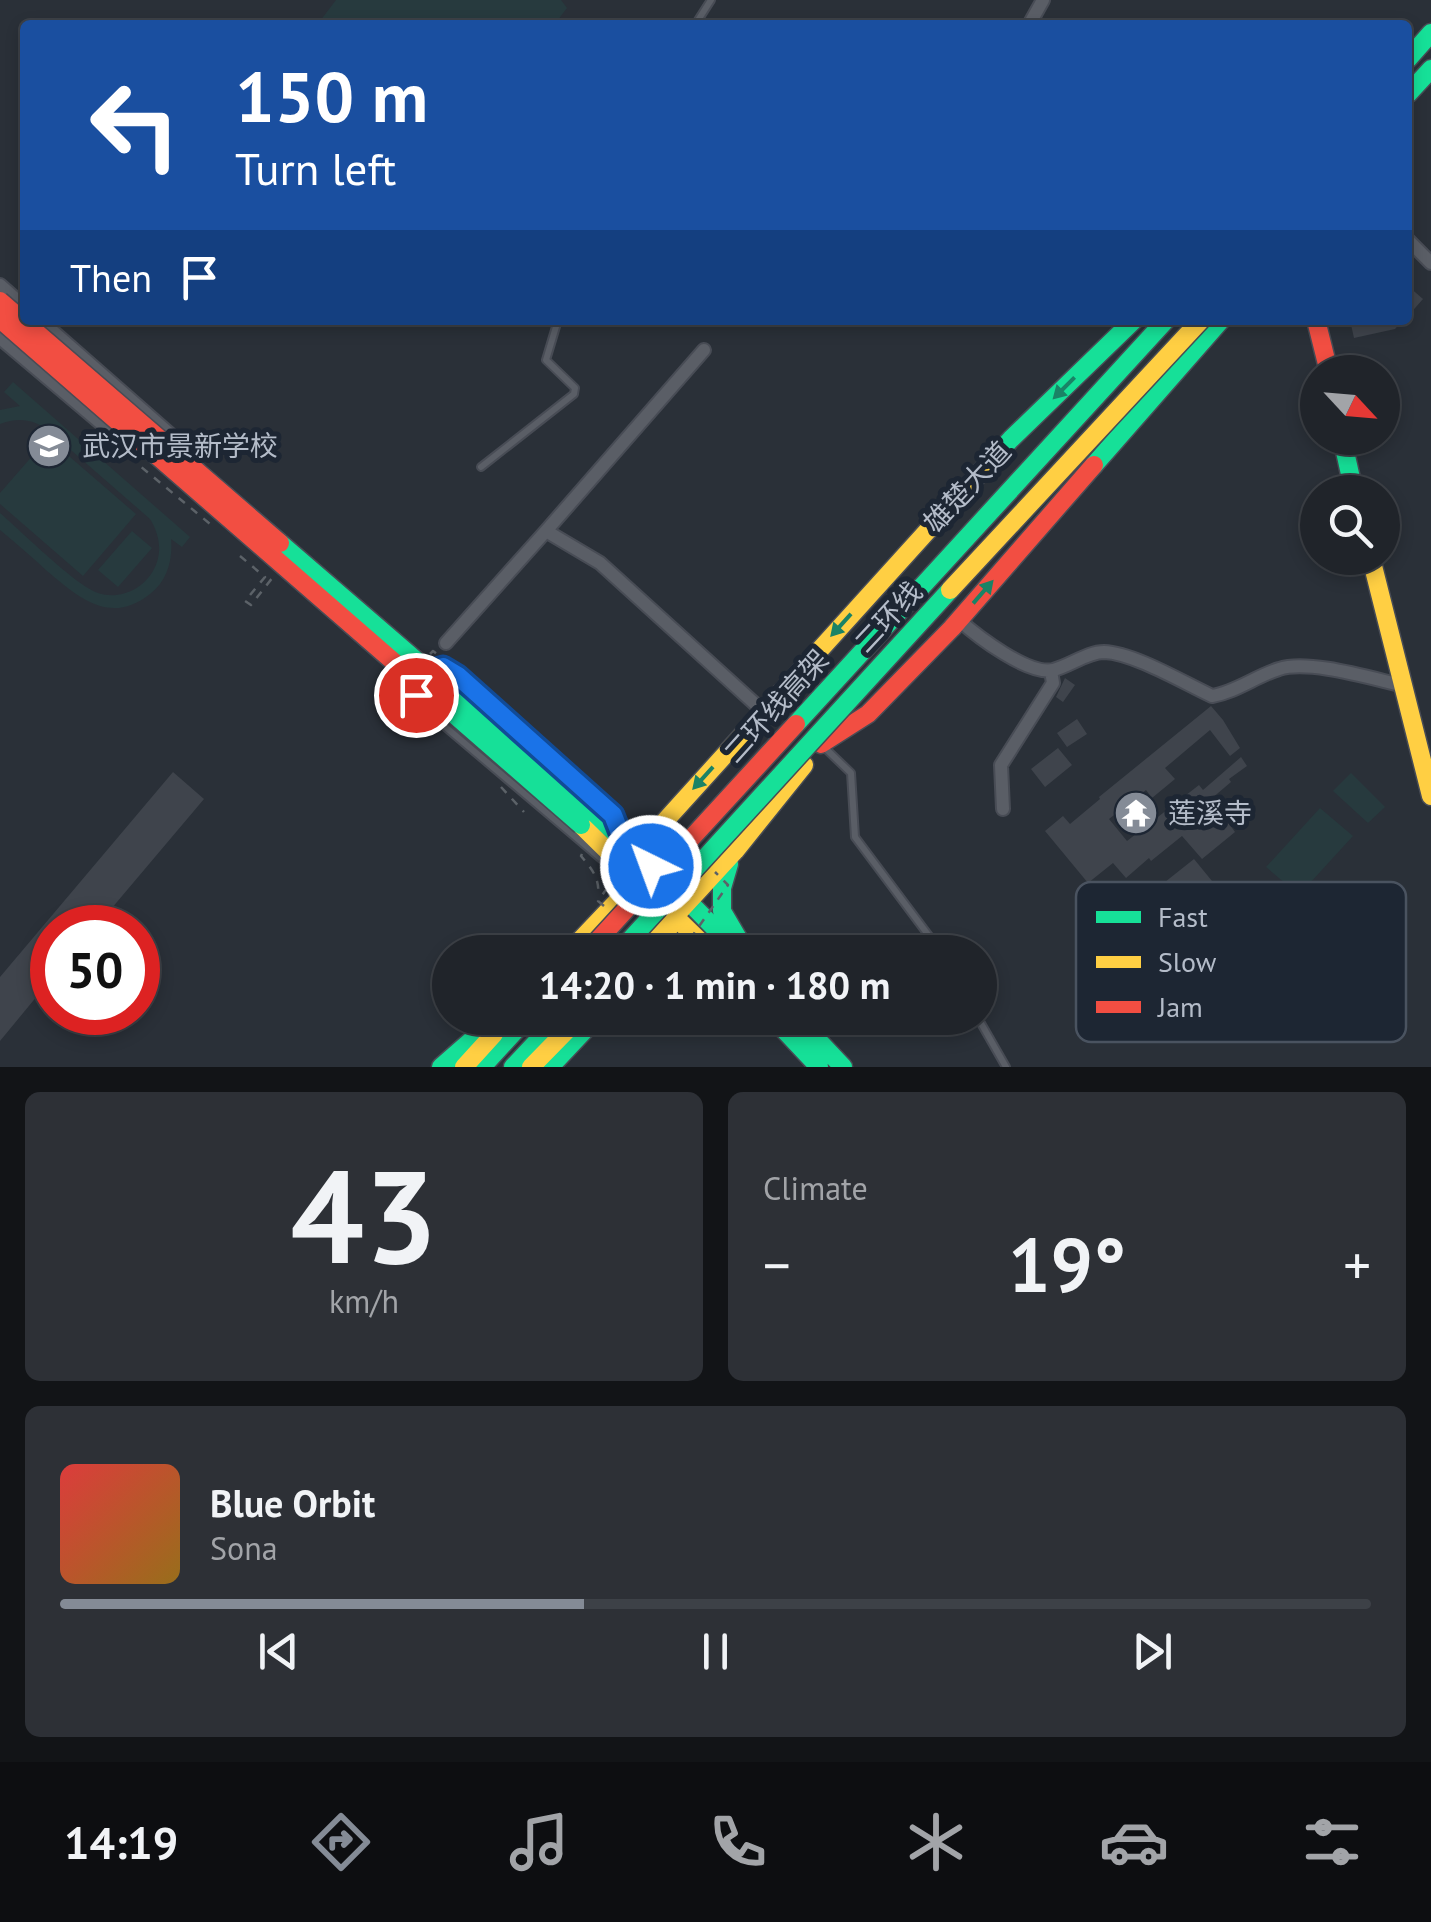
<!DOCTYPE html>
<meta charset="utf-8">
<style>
body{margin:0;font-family:"PT Sans","Noto Sans SC",sans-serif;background:#2d3036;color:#f1f3f6;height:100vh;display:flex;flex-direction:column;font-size:38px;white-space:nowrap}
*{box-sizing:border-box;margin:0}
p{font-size:32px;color:#a2a4a8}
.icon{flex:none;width:55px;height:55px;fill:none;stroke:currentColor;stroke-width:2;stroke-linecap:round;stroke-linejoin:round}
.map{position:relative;height:1067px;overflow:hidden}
.side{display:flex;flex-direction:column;gap:25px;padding:25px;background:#121417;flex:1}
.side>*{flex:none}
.guide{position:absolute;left:20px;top:20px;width:1392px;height:305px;border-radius:10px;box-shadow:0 5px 15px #0003,0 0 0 2px #3d4147;background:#1a4fa0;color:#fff;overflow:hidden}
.needle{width:65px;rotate:116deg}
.fabs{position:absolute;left:1300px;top:355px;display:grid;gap:20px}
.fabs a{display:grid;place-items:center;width:100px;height:100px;border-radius:50%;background:#20242a;box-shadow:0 5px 15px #0003,0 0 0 2px #3d4147;font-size:50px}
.speed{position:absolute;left:30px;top:905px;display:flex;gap:20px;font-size:50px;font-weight:700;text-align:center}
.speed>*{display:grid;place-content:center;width:130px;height:130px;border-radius:50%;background:#20242a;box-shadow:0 5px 15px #0003,0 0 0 2px #3d4147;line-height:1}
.speed .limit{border:15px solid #d22;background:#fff;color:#111}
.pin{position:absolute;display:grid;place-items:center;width:85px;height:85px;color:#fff;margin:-42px;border:5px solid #fff;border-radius:50%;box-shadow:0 2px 10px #0007}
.me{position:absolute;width:110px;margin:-55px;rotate:318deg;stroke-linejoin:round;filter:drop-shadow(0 0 8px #0008)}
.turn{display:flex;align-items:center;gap:35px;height:210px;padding:0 50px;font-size:45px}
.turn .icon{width:130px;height:130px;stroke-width:2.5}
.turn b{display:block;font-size:70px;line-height:85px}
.then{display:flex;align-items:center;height:95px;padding:0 50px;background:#0003;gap:20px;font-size:38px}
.big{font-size:75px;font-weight:600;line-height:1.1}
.side .widget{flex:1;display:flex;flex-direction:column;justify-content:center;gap:15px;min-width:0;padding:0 35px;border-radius:15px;background:#2d3036}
.side .dial{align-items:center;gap:0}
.dial b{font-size:130px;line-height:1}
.song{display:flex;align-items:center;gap:30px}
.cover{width:120px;height:120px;border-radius:15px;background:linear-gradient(135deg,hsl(0 70% 55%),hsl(40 70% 35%))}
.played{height:10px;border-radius:5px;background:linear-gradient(90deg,#848b96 40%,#3d4147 40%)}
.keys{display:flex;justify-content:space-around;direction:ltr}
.heat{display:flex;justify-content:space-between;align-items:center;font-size:55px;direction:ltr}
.side .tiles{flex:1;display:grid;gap:25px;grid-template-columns:1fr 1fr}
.widget:last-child{grid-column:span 2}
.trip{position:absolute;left:432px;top:935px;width:565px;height:100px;border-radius:50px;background:#20242a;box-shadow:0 5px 15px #0003,0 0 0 2px #3d4147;font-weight:600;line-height:100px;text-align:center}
.tabs{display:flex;height:160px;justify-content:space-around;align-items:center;background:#0d0e11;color:#a2a4a8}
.tabs .icon{width:70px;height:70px}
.tabs .current{color:#848b96}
.tabs b{font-size:45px;color:#f1f3f6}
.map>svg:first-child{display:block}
</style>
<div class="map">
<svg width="1431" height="1067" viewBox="0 0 1431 1067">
<rect width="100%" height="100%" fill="#2a3038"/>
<path fill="#273a3e" d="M336,0H561L567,8L554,25H317Z
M13,382L190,537L182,547L171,539C173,560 167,581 150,594C110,626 78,597 47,571C32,557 16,543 0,530V513C21,531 75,585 98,593C119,600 142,590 153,571C163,554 160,535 150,519L49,431C34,419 18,417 0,424V410L20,406L4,392Z
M48,438L136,514L83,576L0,504V493Z
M132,531L152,548L118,587L98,570Z
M1351,773L1385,807L1368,823L1333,791Z
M1320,808L1353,836L1299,895L1266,867Z"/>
<path fill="#3f444c" d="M1408,286L1423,299L1408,316Z
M1350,320H1403L1395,329L1354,338Z
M1065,678L1075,685L1063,702L1056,697Z
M1211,706L1223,720L1240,748L1230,756L1210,730L1165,768L1175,779L1152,798L1146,790L1109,819L1127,841L1199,785L1203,790L1241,757L1247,766L1229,779L1231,782L1211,799L1235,832L1202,859L1182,836L1151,861L1149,858L1126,878L1113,863L1088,883L1045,831L1063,816L1070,824L1100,799L1099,797Z
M1077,719L1087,734L1067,747L1057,733Z
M1058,748L1072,765L1045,787L1031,769Z
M173,772L204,799L95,928H52V978L0,1041V977Z
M1194,859L1212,881L1154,928L1141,911L1170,888L1165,882Z"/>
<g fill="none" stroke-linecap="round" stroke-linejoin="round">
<g stroke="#484c55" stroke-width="10">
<path id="lane" d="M695,25L711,0
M481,467L574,394L575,388L546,360L558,320
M431,669L443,667L457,676L613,815L635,829L649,831
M419,687L416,695L423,708L592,851L600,852
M826,749L851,773L855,837L941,952
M593,852L613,869L618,889
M978,1018L1006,1067"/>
</g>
<g stroke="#484c55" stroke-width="16">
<path id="street" d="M1029,25L1043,0
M1408,240L1431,263
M0,285L25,307
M40,320L196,457
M0,338L116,436L129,421
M546,531L600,563L764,712
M959,620C978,637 1028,675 1053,670C1070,666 1087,652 1104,652C1134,653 1184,683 1212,696C1236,692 1256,676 1279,669C1309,659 1373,679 1405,686
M446,643L546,531L704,350
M1003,809L1001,765L1053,683L1051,671"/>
</g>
<g stroke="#484c55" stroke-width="21">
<path id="fast" d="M1408,59L1431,33
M1408,94L1431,69
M1342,438L1354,492
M987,465L1011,439L1134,320
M1094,465L1221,320
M592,812L689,902L738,952
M729,864L722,888V911L746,952
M773,1018L819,1067
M797,1018L843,1067
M441,1067L497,1018
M482,1067L527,1018
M513,1067L559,1018
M550,1067L596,1018"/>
</g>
<g stroke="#484c55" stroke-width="21">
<path id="slow" d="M1371,558L1431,796
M581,825L711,952
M637,852L987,465
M569,952L626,892
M642,952L735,851L804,765
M655,952L675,918
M464,1067L494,1034
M531,1067L579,1018"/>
</g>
<g stroke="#484c55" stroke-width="21">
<path id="jam" d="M1316,320L1329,372
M821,744L868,714L952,628L1094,465
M661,952L678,950L693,952"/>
</g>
<path stroke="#5c6268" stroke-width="2.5" stroke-dasharray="8 8" stroke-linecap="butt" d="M117,447L215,528
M240,556L265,577L245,601L251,605L273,577
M430,654L433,651L442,658
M403,688L399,693L408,700
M501,787L524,812
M582,854L581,856C591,868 600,878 598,895
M543,952L560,936"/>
<use href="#lane" stroke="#5a5e66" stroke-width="6"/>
<use href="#street" stroke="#5a5e66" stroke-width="12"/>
<use href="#fast" stroke="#16e098" stroke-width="18"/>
<use href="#slow" stroke="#ffcf43" stroke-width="18"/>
<use href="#jam" stroke="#f24e42" stroke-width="18"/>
<g stroke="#484c55" stroke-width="21" stroke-linecap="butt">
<path id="fast-bridge" d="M280,543L592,812
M417,682L581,825
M796,724L1166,320
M619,952L950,590"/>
</g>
<g stroke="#484c55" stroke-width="21" stroke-linecap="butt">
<path id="slow-bridge" d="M950,590L1201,320"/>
</g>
<g stroke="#484c55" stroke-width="21" stroke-linecap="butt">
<path id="jam-bridge" d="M0,301L280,543
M0,319L417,682
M587,952L796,724"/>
</g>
<path stroke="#5c6268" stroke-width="2.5" stroke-dasharray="8 8" stroke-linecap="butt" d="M604,906L598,901L658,817L673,831
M681,952L728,885L715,872"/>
<use href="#fast-bridge" stroke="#16e098" stroke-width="18"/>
<use href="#slow-bridge" stroke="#ffcf43" stroke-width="18"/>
<use href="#jam-bridge" stroke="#f24e42" stroke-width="18"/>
</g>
<defs><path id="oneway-solid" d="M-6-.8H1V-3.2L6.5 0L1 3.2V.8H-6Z" transform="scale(2.5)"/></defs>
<g fill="#1a8366">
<use href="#oneway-solid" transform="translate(1064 388) rotate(135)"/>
<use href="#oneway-solid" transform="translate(983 592) rotate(-49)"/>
<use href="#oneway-solid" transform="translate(841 625) rotate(132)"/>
<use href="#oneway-solid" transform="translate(703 778) rotate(132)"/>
</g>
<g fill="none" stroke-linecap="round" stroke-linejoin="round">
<g stroke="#114b97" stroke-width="25">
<path id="route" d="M416,695C421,679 426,670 443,667L458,676L613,815L622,838L651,866"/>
</g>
<use href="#route" stroke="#1a73e8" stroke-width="18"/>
</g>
<defs>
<g id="school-disc" transform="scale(2.25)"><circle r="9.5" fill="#848b96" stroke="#1d2633"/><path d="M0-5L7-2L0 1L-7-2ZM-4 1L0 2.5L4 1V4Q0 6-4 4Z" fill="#fff"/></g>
<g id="temple-disc" transform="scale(2.25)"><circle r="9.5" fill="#848b96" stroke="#1d2633"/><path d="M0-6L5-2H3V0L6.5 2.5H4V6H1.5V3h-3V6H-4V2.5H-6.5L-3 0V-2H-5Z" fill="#fff"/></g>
</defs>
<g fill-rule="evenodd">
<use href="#school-disc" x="49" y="446"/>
<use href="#temple-disc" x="1136" y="813"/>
</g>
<g text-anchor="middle" stroke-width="10" stroke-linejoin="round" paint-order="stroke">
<g font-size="28" fill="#b4bcc9" stroke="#1d2633" text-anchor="start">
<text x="82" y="456">武汉市景新学校</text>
<text x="1168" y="823">莲溪寺</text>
</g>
<g font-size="28" fill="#b4bcc9" stroke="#1d2633">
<text transform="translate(967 487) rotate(-47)" y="10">雄楚大道</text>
<text transform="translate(888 617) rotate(-47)" y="10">二环线</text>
<text transform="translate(776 706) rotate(-48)" y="10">二环线高架</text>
</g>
</g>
<rect x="1076" y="882" width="330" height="160" rx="15" fill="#1d2633" stroke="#4a5360" stroke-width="2.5"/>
<rect x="1096" y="911" width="45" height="12" fill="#16e098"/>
<rect x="1096" y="956" width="45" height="12" fill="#ffcf43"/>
<rect x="1096" y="1001" width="45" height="12" fill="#f24e42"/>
<g font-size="28" fill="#b4bcc9">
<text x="1158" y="927">Fast</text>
<text x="1158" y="972">Slow</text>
<text x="1158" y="1017">Jam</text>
</g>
</svg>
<div class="fabs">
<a><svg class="needle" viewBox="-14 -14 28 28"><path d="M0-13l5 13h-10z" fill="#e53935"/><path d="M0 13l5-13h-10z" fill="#a2a4a8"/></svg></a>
<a><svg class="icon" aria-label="search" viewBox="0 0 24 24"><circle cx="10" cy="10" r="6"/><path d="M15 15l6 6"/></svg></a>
</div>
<div class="speed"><div class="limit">50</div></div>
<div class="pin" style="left:416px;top:695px;background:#d93025"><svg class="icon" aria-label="arrive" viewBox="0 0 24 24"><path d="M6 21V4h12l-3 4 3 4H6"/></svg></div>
<svg class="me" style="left:651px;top:866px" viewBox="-20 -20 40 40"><circle r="17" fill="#1a73e8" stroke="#fff" stroke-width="3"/><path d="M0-11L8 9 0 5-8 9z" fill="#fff"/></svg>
<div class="trip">14:20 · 1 min · 180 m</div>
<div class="guide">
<div class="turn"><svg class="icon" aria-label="left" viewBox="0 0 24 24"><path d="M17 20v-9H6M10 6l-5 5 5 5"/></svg><div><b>150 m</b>Turn left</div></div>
<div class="then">Then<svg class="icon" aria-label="arrive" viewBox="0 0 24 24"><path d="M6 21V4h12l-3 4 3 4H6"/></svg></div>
</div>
</div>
<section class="side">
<div class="tiles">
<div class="widget dial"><b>43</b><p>km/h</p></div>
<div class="widget"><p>Climate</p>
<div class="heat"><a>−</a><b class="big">19°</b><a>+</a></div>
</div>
<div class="widget">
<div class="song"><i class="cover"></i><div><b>Blue Orbit</b><p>Sona</p></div></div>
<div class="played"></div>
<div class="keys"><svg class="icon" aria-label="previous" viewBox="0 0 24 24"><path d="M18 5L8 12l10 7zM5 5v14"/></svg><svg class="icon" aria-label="pause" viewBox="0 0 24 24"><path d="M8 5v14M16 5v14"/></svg><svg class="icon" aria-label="next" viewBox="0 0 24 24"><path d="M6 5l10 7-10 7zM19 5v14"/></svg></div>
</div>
</div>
</section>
<nav class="tabs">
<b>14:19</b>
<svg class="icon current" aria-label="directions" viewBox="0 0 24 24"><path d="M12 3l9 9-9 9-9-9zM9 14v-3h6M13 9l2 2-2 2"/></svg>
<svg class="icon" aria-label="music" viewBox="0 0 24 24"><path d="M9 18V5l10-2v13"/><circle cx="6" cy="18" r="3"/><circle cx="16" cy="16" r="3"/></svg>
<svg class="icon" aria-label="phone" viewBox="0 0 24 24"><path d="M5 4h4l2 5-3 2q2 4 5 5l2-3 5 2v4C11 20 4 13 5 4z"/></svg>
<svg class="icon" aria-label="climate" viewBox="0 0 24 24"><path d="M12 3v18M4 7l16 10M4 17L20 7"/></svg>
<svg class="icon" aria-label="car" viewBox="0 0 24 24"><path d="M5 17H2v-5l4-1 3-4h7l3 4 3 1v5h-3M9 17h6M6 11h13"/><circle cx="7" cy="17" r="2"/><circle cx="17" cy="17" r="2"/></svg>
<svg class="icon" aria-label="filters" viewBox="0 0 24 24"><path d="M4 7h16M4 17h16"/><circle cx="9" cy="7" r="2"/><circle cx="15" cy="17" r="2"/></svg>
</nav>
